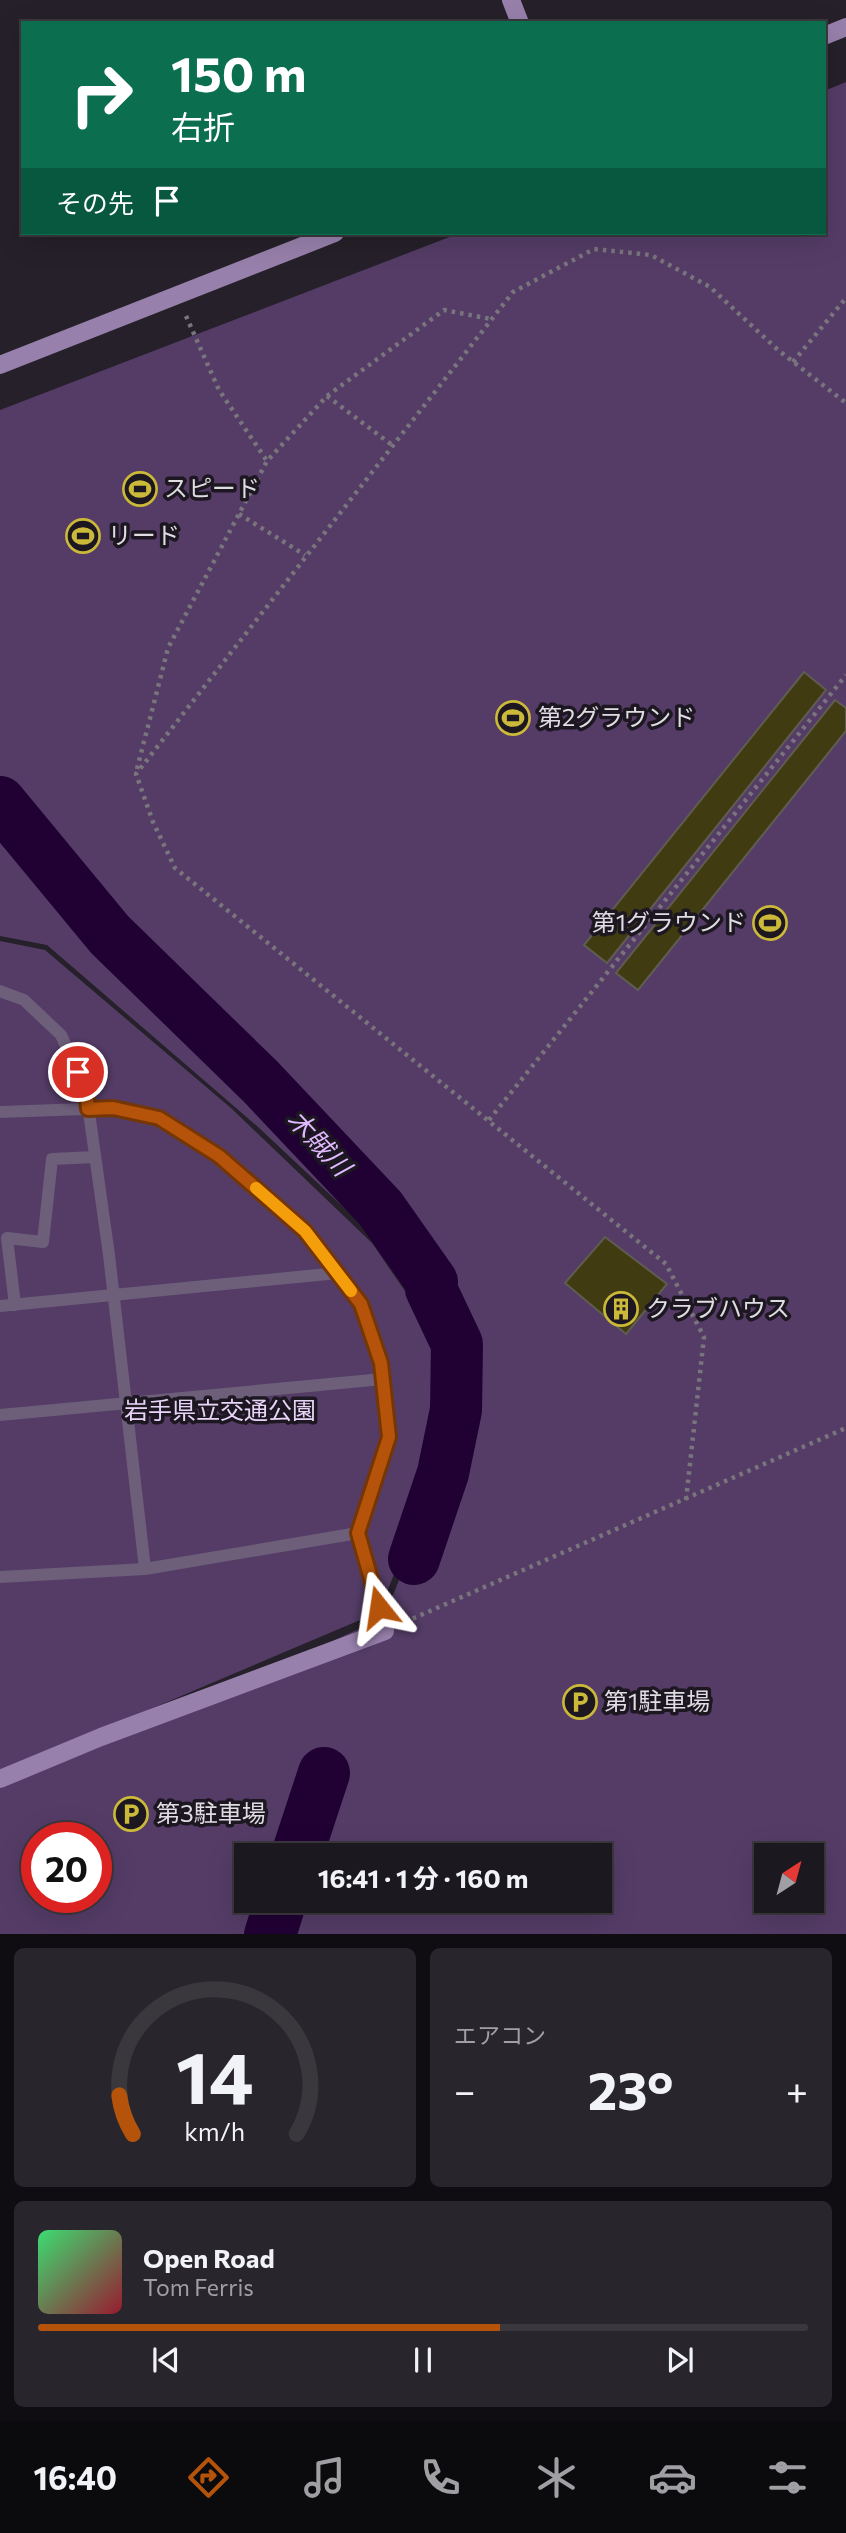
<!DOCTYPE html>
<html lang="ja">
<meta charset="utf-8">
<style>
body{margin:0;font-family:Commissioner,"Noto Sans JP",sans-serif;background:#29252c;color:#f1f3f6;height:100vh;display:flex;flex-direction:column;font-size:26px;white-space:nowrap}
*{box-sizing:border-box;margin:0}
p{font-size:23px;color:#a0a0a4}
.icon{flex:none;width:38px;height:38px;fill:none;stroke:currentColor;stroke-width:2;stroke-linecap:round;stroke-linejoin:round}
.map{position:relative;height:1934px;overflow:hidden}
.side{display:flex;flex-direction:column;gap:14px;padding:14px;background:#0f0d11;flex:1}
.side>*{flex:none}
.top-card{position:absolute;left:21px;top:21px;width:805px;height:214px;border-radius:0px;box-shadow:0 7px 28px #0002,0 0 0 2px #3a373d;background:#0b6e4f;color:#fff;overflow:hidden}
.needle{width:46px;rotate:36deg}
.tools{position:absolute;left:754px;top:1843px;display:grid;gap:14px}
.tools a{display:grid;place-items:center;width:70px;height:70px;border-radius:0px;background:#1c181f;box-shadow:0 7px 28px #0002,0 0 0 2px #3a373d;font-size:35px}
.speed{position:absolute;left:21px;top:1822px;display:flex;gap:14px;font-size:35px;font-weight:700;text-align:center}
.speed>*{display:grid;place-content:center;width:91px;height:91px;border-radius:50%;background:#1c181f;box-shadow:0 7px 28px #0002,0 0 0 2px #3a373d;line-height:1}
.speed .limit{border:10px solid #d22;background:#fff;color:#111}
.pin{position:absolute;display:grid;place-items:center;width:60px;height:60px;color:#fff;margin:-30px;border:4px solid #fff;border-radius:50%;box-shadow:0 2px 7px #0007}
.me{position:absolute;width:77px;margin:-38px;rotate:345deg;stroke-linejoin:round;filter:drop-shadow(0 0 5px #0008)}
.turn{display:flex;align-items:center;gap:24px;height:147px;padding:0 35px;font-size:32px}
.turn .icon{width:91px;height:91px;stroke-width:2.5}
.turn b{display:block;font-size:49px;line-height:60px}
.then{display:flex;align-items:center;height:66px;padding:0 35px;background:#0003;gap:14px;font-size:26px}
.big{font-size:52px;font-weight:700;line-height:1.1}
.side .tile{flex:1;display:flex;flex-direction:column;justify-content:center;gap:10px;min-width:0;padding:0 24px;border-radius:10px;background:#29252c}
.side .dial{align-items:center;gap:0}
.dial svg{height:182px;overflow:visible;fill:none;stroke:#3a373d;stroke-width:7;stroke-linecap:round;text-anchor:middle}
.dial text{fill:#f1f3f6;stroke:none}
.song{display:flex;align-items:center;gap:21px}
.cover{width:84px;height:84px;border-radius:10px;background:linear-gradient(135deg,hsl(140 70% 55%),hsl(350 70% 35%))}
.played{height:7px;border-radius:4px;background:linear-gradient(90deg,#b45309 60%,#3a373d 60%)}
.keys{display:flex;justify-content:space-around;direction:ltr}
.heat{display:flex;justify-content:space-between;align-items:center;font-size:38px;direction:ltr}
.side .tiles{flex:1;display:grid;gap:14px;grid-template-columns:1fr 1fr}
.tile:last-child{grid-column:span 2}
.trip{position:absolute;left:234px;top:1843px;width:378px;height:70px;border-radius:0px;background:#1c181f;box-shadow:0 7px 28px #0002,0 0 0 2px #3a373d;font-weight:700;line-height:70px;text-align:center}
.tab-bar{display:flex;height:112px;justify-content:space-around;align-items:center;background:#0b0a0c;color:#a0a0a4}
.tab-bar .icon{width:49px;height:49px}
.tab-bar .on{color:#b45309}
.tab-bar b{font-size:32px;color:#f1f3f6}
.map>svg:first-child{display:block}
</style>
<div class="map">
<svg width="846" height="1935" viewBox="0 0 846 1935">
<rect width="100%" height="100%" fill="#252029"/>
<path fill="#543c66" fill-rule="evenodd" d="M846,82V1934L0,1935V1788L160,1722L384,1617L415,1541L465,1365L372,1234L257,1126L47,945L0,936V410L460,233H824V91ZM37,1838H96V1897H37ZM247,1855H600V1900H247ZM766,1855H812V1900H766Z
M0,941L45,950L231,1108L372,1243L457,1367L430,1484L379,1612L0,1773Z"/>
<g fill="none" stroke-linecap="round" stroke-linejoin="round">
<path stroke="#210034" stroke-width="52" d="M0,802L110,935L260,1081L380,1208L432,1282L431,1289L457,1344L456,1410L443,1473L414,1559
M297,1855L324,1773
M270,1935L281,1900"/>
</g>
<path fill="#413b11" stroke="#5f5d51" stroke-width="2" d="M804,672L826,690L607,963L584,945Z
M835,700L846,708V731L638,990L616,973Z
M605,1237L667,1284L626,1334L565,1283Z"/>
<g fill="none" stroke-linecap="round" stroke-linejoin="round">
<path stroke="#7a757d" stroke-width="4.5" stroke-dasharray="3.5 5" stroke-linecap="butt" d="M186,316L219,390L267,461
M793,362L846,298
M327,396L392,445
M239,514L305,555
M137,769L168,648L267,461L327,396L444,310L491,319
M489,1120L846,675
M686,1500L704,1337L666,1264L175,868L153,822L136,774L513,292L594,249L651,255L710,287L778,350L846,403
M405,1622L846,1428"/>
<path stroke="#6d5e79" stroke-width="12" d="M0,991L24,1000L61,1035L86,1091L109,1255L145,1569
M0,1112L113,1108L159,1118L219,1156L305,1231L361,1304L381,1363L389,1437L358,1533L385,1631
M15,1305L7,1238L43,1242L52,1159L95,1157
M0,1306L338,1273
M0,1415L383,1379
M0,1577L145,1569L358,1533"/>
<path stroke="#9780ab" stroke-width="18" d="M511,0L520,23
M824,36L846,27
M0,365L335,233
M0,1779L101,1737L385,1631"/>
</g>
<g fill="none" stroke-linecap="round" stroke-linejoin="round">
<g stroke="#753606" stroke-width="18">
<path id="route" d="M78,1072L86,1091L88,1109L113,1108L159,1118L219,1156L305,1231L361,1304L381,1363L389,1437L358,1533L379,1607"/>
</g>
<use href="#route" stroke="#b45309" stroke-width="12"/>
<path stroke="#f59e0b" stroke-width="12" d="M256,1188L305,1231L351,1291"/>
</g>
<defs>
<g id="stadium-ring" transform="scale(1.75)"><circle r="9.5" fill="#1c1720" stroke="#cbb939" stroke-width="1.5"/><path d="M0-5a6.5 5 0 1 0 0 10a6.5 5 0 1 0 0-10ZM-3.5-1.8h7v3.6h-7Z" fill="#cbb939"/></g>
<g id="building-ring" transform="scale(1.75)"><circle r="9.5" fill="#1c1720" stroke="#cbb939" stroke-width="1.5"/><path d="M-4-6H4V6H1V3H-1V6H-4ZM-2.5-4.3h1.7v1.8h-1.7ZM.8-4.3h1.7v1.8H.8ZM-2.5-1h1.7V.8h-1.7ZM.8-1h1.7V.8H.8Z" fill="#cbb939"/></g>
<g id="parking-ring" transform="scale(1.75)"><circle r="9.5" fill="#1c1720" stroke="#cbb939" stroke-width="1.5"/><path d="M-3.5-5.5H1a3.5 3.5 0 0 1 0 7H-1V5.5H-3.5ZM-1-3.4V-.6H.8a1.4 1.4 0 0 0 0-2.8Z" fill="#cbb939"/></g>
</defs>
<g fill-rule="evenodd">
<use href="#stadium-ring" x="140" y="489"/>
<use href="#stadium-ring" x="83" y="536"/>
<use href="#stadium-ring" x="513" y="718"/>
<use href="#stadium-ring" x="770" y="923"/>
<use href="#building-ring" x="621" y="1309"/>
<use href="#parking-ring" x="580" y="1702"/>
<use href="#parking-ring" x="131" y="1814"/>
</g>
<g text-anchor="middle" stroke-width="7" stroke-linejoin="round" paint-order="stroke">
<g font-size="24" fill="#dfdce2" stroke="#1c1720" text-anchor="start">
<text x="164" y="497">スピード</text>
<text x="108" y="544">リード</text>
<text x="538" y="726">第2グラウンド</text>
<text x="746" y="931" text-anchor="end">第1グラウンド</text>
<text x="646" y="1317">クラブハウス</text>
<text x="604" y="1710">第1駐車場</text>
<text x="156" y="1822">第3駐車場</text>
</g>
<g font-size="24" fill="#e7d4f8" stroke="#1c1720">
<text x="220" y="1419">岩手県立交通公園</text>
</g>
<g font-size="26" font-style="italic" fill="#dfb8fe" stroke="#1c1720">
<text transform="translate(319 1143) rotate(47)" y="9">木賊川</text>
</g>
</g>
</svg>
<div class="tools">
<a><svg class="needle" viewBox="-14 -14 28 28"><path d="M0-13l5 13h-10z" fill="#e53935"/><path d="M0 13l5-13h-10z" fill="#a0a0a4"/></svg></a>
</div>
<div class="speed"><div class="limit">20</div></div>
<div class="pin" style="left:78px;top:1072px;background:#d93025"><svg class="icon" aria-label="arrive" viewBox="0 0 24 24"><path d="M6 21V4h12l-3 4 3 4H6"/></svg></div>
<svg class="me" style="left:379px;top:1607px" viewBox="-20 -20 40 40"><path d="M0-17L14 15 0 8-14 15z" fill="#b45309" stroke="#fff" stroke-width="4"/></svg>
<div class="trip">16:41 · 1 分 · 160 m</div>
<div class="top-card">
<div class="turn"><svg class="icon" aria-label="right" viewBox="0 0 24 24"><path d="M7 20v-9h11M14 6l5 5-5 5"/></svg><div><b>150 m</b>右折</div></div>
<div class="then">その先<svg class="icon" aria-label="arrive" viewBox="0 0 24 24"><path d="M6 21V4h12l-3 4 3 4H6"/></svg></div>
</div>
</div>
<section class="side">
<div class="tiles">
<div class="tile dial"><svg viewBox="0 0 100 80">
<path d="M14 69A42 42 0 1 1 86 69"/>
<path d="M14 69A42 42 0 0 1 8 52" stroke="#b45309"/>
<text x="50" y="56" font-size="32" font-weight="700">14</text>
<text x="50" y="72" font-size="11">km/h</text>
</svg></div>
<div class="tile"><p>エアコン</p>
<div class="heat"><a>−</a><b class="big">23°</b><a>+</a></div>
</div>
<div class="tile">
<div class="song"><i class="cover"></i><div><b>Open Road</b><p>Tom Ferris</p></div></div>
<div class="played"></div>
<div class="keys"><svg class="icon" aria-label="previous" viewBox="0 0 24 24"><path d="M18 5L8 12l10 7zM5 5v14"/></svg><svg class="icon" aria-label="pause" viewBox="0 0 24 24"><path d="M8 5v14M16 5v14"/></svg><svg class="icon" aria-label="next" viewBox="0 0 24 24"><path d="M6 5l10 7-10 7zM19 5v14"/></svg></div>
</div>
</div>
</section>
<nav class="tab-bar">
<b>16:40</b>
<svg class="icon on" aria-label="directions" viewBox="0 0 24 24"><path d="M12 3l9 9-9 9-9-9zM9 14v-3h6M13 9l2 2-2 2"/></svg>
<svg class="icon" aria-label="music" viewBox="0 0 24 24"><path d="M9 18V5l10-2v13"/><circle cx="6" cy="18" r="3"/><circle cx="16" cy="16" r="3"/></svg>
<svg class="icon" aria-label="phone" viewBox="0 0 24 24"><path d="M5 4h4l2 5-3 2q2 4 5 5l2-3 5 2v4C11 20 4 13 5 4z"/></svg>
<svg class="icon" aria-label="climate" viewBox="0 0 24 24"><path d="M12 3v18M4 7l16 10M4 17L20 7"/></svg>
<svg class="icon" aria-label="car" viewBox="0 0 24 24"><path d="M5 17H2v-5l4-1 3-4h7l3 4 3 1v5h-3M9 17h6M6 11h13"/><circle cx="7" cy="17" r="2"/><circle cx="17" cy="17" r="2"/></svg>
<svg class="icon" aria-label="filters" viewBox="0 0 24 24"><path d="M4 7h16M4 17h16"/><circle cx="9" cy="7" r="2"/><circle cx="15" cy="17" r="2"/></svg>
</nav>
